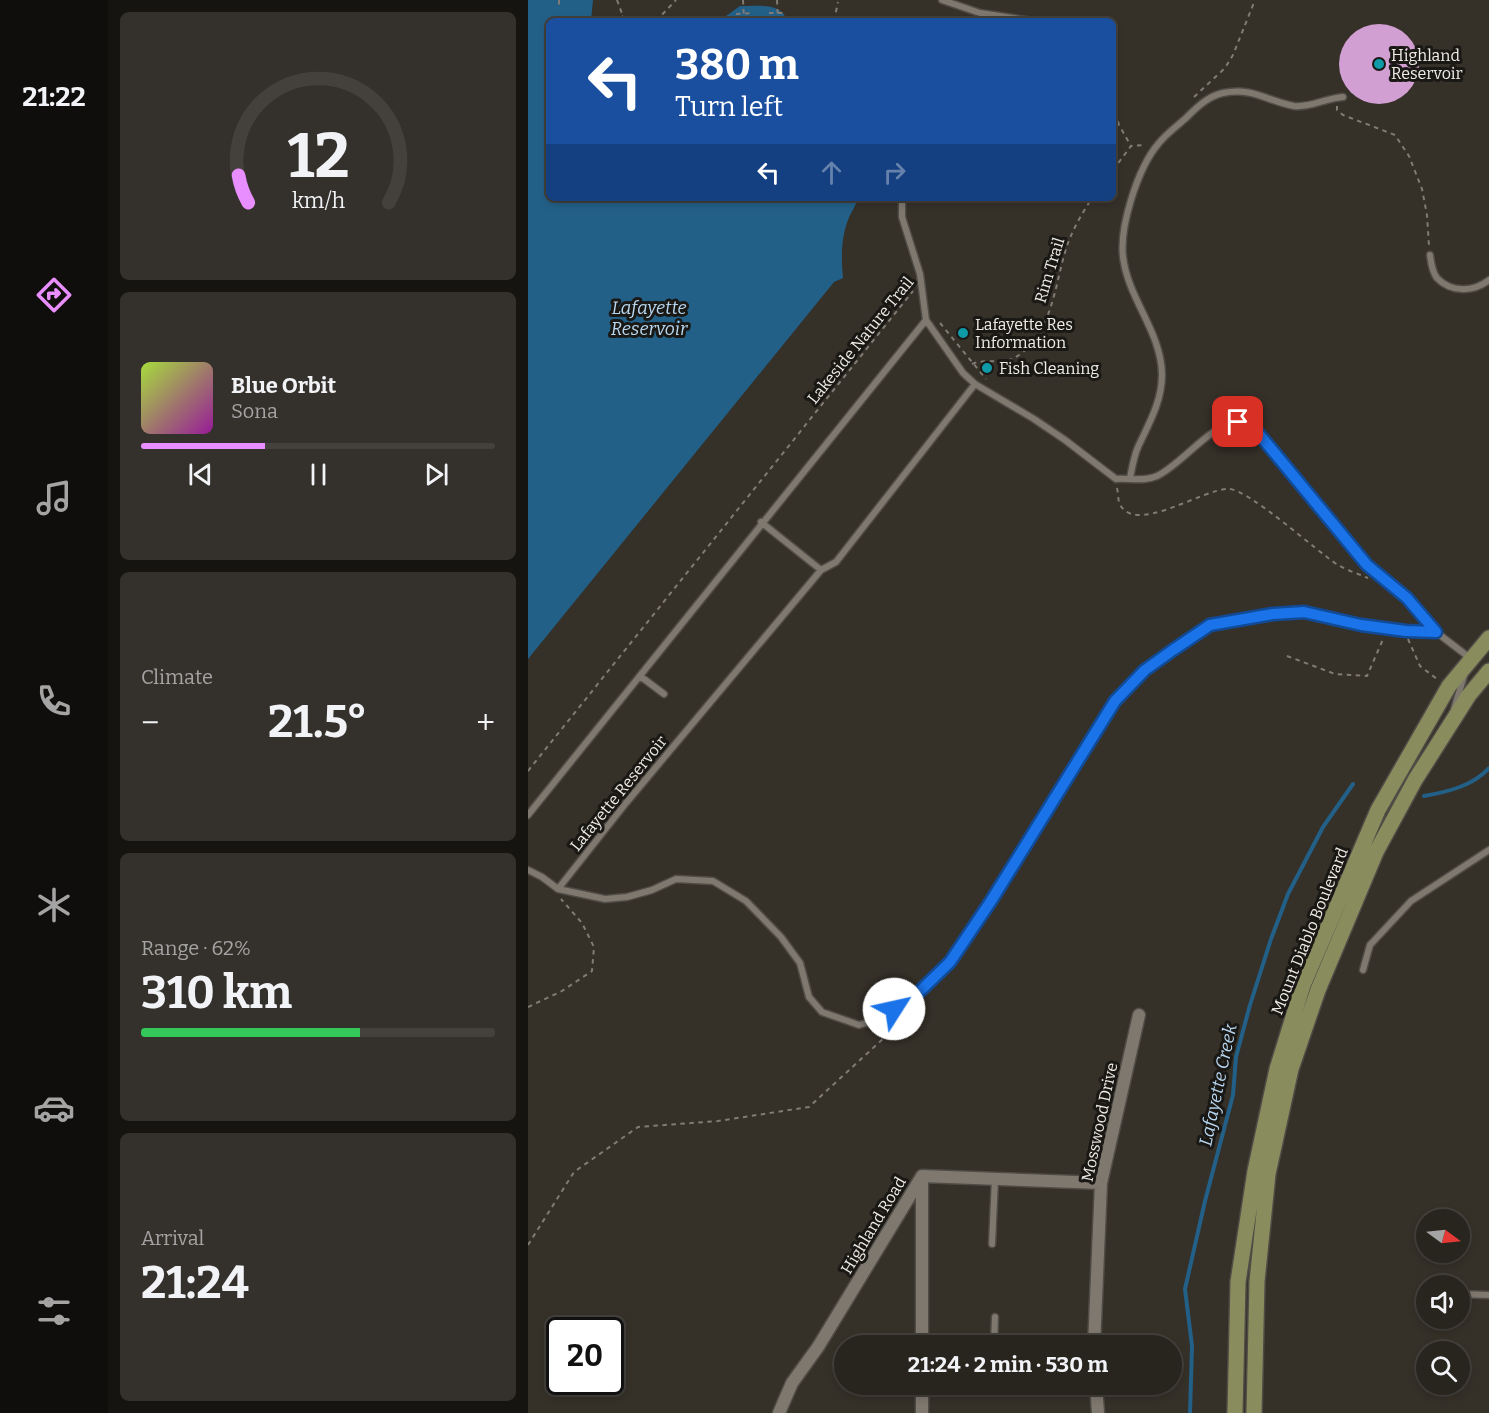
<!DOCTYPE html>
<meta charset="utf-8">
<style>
body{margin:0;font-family:Bitter,serif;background:#34302b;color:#f1f3f6;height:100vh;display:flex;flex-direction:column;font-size:22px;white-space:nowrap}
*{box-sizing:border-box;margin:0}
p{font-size:20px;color:#a5a4a4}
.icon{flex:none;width:33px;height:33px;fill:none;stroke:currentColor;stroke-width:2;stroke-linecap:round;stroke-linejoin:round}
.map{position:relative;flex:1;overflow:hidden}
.side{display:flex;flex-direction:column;gap:12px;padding:12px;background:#161410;width:420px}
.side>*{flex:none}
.hud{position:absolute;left:18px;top:18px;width:570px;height:183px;border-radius:9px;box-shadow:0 3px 9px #0003,0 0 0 2px #44413c;background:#1a4fa0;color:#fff;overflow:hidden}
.needle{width:39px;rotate:105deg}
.controls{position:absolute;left:888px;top:1209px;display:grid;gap:12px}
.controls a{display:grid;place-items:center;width:54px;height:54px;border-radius:50%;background:#28241e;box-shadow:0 3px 9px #0003,0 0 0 2px #44413c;font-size:30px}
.speed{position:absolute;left:18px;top:1317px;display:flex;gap:12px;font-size:30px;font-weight:700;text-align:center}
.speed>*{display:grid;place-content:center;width:78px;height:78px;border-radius:50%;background:#28241e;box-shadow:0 3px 9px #0003,0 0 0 2px #44413c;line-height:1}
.speed .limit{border:3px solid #111;border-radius:9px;background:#fff;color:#111}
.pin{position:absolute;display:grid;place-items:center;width:51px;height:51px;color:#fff;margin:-26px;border-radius:12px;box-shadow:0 3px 9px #0006}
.me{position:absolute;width:66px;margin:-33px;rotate:55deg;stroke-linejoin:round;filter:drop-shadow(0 0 4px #0008)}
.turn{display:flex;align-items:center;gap:21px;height:126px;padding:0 30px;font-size:27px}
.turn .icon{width:78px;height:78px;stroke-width:2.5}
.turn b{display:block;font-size:42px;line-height:51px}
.lanes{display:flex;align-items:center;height:57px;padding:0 30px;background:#0003;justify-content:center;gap:30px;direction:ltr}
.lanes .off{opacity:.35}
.big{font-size:45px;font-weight:700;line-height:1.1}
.side .tile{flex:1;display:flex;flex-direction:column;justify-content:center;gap:9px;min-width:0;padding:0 21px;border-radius:9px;background:#34302b}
.side .dial{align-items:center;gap:0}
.dial svg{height:156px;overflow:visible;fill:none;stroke:#44413c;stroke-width:7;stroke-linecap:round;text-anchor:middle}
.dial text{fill:#f1f3f6;stroke:none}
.song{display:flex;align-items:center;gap:18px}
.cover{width:72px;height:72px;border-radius:9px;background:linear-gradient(135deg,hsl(80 70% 55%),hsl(300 70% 35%))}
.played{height:6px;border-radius:3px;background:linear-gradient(90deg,#e98efe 35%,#44413c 35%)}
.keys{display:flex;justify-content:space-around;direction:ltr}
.heat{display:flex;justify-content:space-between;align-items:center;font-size:33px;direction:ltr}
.charge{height:9px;border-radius:4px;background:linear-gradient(90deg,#34c759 62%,#44413c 0)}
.trip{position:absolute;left:306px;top:1335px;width:348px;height:60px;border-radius:30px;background:#28241e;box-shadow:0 3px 9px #0003,0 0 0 2px #44413c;font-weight:700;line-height:60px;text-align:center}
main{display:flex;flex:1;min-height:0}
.menu{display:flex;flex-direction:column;width:108px;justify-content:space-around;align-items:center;background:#100e0c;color:#a5a4a4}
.menu .icon{width:42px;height:42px}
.menu .current{color:#e98efe}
.menu b{font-size:27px;color:#f1f3f6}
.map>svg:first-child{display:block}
</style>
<main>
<nav class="menu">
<b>21:22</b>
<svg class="icon current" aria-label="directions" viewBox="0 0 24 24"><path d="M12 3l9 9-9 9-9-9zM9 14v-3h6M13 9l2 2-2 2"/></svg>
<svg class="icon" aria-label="music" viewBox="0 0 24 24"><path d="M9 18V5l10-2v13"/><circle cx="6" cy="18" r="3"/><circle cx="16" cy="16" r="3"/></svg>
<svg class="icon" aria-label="phone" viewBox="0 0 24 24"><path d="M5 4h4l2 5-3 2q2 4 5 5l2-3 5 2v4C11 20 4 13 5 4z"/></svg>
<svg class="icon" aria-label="climate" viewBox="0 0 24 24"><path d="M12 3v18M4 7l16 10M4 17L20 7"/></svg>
<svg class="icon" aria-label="car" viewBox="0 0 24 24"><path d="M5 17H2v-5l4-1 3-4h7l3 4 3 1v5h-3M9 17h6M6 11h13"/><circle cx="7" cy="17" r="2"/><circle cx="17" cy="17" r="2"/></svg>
<svg class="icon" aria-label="filters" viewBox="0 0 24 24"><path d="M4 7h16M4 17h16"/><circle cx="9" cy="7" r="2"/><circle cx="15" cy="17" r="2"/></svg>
</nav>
<section class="side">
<div class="tile dial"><svg viewBox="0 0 100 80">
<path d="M14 69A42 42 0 1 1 86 69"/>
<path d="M14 69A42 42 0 0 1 9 55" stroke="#e98efe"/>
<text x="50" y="56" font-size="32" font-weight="700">12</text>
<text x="50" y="72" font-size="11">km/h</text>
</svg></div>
<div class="tile">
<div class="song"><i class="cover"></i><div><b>Blue Orbit</b><p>Sona</p></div></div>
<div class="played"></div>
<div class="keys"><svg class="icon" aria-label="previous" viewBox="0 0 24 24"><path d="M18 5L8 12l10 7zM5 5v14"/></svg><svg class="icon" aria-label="pause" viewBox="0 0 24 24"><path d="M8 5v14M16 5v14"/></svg><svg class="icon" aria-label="next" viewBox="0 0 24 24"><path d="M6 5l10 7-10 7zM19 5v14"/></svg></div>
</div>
<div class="tile"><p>Climate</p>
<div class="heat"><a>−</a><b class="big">21.5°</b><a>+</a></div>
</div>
<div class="tile"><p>Range · 62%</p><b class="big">310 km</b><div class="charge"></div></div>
<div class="tile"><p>Arrival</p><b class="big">21:24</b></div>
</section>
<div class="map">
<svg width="961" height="1413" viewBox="0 0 961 1413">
<rect width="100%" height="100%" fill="#353028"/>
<path fill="#236088" d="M0,0H65L63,21H21V198H330C328,206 323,212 320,220C313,238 313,259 315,278L306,282L0,659Z
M212,6C228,6 254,2 259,21H191Z"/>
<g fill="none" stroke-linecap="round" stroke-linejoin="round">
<path stroke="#236088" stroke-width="4" d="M896,796C919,792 945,786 961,768
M662,1413L664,1346L657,1289L677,1201L705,1095L708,1057L722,1005L743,939L760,894L795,827L825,784"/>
</g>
<path fill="#d19fd1" d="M811 64a40 40 0 1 1 80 0a40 40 0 1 1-80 0Z"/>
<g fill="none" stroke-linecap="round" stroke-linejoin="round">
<g stroke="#4f4b45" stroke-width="9">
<path id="lane" d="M414,0L452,13L505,21
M374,198V217L392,274L398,320L435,373L447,384L506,419L537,440L588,479C601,478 616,482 629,476C652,466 683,424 709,422C714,422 721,426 726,428L839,565L879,598L908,632L942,658
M902,255C903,262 904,272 909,278C923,293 946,292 961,280
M602,478C604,468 606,456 610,447C621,423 634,402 634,374C633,333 603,302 596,263C589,231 610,167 631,143C638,134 649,126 658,118C668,108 680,96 695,93C726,87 738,101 766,106C782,108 798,98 815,97
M233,522L293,570
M112,676L136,694
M926,709L936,676
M0,815L398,320
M0,870L14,877L30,889L77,899L99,897L124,890L148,879L185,881L218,901L253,937L272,963L281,997L294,1012L331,1025L351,1019L389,994L422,962L450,921L587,701L617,670L645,650L682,625L705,620L745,614L776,612L833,625L878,631L908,632
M30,889L98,803L293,570L308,562L447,384
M835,970L842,945L883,901L961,850
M464,1244L467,1179
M932,1294L961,1295
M466,1346L467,1317
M463,1390L464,1384"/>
</g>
<g stroke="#4f4b45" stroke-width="15">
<path id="street" d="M394,1346V1176
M566,1346L573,1183L611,1015
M568,1384L570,1413
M251,1413L264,1383L290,1347L394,1176L573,1183
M394,1413V1384"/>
</g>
<g stroke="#4f4b45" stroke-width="18">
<path id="secondary" d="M707,1413L710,1282L727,1171L749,1069L775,985L850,810L921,686L961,638
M726,1413L729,1281L740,1174L763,1069L790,990L848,852L887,780L941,695L961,671"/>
</g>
<path stroke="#807c75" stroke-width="2" stroke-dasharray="4.5 4.5" stroke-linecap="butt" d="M31,0V9
M89,0L96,19L99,21
M215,0L216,21
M249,0L250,21
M241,13H257
M208,14L224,13
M77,21L95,16
M128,21L148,0
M247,21H258
M306,21L310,2
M666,97L697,68L705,55L727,0
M585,104L591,125L603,146
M809,106V110L815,115L867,135L881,156L894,189L899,215L901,246
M585,170L603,146L618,145
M412,323L458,379
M444,364C458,358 475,365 488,357C526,334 527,279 540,243C546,227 555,212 564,198
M589,488C590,492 590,498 591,502C604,538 675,488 701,489C722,490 788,551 810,565C819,570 830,574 840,578
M880,639L892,666L909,679
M759,656L807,674L839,676L856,637
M0,771L385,291
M0,1007L34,991L64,971L66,947L54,923L33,899
M0,1245L46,1172L110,1127L190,1121L281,1107L357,1037L362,1023"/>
<use href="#lane" stroke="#7e786f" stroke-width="6"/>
<use href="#street" stroke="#7e786f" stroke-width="12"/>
<use href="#secondary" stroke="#898d5e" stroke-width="15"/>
</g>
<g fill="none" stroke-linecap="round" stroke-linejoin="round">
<g stroke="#114b97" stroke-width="15">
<path id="route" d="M366,1009L389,994L422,962L463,901L587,701L617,670L645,650L682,625L745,614L776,612L833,625L878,631L908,632L879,598L839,565L726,428L710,422"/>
</g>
<use href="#route" stroke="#1a73e8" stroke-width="10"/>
</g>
<g fill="#0f9aa8" stroke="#1a1815" stroke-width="2">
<circle cx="851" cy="64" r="6"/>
<circle cx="435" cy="333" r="6"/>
<circle cx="459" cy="368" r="6"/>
</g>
<g text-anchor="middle" stroke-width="6" stroke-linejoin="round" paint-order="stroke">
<g font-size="16" fill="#f0ede8" stroke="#1a1815" text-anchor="start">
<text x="863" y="61">Highland<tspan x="863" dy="18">Reservoir</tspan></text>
<text x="447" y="330">Lafayette Res<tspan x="447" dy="18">Information</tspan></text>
<text x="471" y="374">Fish Cleaning</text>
</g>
<g font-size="16" fill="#f0ede8" stroke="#1a1815">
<text transform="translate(521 270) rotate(-73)" y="6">Rim Trail</text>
<text transform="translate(332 340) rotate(-51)" y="6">Lakeside Nature Trail</text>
<text transform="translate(90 793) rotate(-51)" y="6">Lafayette Reservoir</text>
<text transform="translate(781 931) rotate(-68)" y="6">Mount Diablo Boulevard</text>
<text transform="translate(571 1122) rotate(-78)" y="6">Mosswood Drive</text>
<text transform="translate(345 1225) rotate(-59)" y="6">Highland Road</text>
</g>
<g font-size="18" font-style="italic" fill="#b9d8f1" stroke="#1a1815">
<text x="121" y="314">Lafayette<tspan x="121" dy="21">Reservoir</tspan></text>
<text transform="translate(690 1085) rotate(-78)" y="6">Lafayette Creek</text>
</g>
</g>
</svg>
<div class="controls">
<a><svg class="needle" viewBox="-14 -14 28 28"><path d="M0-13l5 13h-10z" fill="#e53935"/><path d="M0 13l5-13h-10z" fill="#a5a4a4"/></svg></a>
<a><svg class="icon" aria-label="sound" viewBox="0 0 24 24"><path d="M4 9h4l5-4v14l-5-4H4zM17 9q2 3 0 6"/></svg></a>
<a><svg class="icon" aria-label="search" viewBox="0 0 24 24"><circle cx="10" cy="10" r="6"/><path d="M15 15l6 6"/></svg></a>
</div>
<div class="speed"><div class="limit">20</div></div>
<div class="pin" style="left:710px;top:422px;background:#d93025"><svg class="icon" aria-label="arrive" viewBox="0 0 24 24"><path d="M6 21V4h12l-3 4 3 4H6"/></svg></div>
<svg class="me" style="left:366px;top:1009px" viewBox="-20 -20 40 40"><circle r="19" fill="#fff"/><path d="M0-13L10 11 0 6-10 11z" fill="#1a73e8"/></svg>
<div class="trip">21:24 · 2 min · 530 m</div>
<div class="hud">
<div class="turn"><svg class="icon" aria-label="left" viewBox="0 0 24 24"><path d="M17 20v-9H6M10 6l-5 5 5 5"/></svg><div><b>380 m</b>Turn left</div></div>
<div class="lanes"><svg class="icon" aria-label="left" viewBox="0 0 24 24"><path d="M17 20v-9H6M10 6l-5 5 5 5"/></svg><svg class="icon off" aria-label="ahead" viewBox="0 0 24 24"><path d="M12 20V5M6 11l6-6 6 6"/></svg><svg class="icon off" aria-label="right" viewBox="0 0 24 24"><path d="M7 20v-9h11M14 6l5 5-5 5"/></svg></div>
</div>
</div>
</main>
